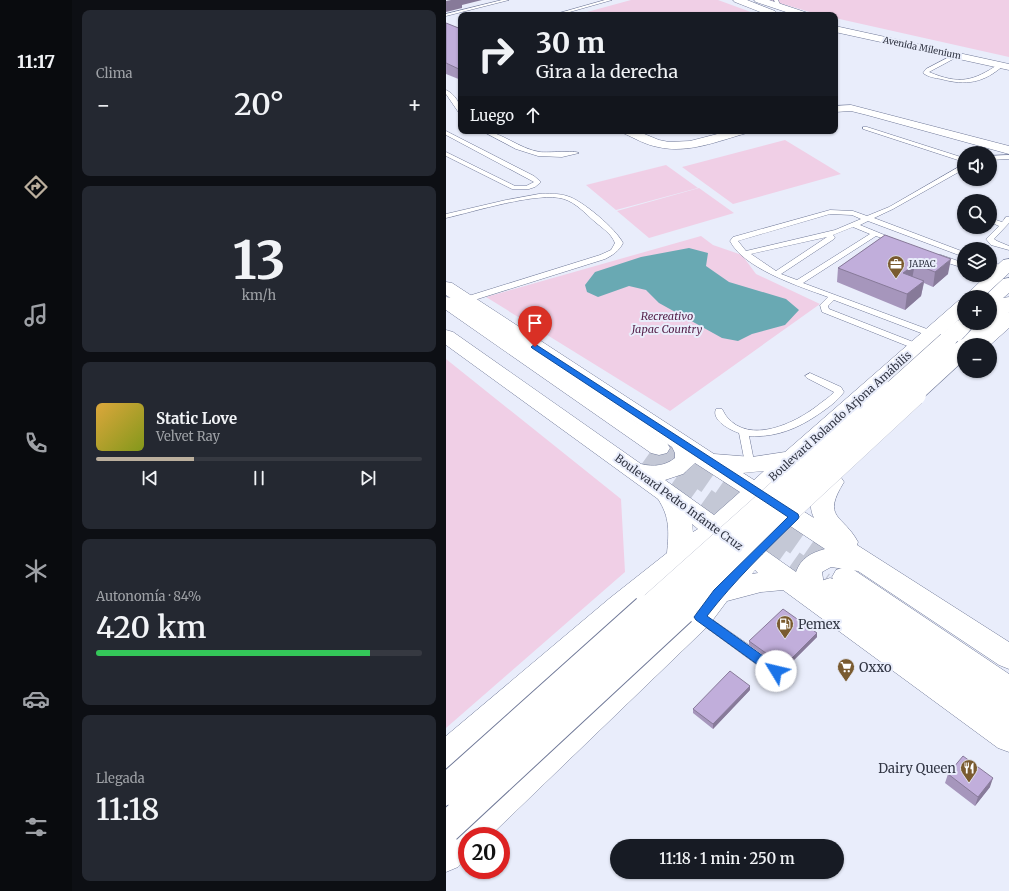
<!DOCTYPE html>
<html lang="es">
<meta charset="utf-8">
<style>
body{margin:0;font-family:Merriweather,serif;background:#242831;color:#f1f3f6;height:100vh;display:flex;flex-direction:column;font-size:15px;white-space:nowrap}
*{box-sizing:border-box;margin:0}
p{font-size:13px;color:#9ea1a6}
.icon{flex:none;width:22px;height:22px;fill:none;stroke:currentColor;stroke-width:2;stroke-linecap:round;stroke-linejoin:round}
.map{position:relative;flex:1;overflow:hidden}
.sheet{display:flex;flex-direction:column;gap:10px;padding:10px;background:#0d0f14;width:374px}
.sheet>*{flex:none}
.banner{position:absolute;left:12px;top:12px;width:380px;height:122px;border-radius:8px;box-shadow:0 1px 3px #0004;background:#171b24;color:#f1f3f6;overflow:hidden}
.controls{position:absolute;left:511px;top:146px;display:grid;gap:8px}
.controls a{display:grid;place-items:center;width:40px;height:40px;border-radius:50%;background:#171b24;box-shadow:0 1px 3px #0004;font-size:20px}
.speed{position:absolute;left:12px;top:827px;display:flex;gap:8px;font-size:20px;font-weight:700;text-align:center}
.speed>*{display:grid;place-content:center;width:52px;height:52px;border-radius:50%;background:#171b24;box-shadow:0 1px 3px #0004;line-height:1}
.speed .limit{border:6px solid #d22;background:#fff;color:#111}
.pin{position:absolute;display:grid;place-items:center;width:34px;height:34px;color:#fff;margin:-41px -17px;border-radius:50% 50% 50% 0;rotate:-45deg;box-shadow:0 0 4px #0007}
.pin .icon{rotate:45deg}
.me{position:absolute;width:44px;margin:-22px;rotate:306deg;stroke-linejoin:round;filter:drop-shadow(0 0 3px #0008)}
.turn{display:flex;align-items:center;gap:14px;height:84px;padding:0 12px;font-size:18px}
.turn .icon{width:52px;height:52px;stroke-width:2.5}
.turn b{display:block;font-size:28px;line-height:34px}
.then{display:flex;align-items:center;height:38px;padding:0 12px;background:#0003;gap:8px;font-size:15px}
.big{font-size:30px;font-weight:600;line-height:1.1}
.sheet .tile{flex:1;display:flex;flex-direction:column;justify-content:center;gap:6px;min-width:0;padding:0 14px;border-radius:8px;background:#242831}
.sheet .dial{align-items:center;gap:0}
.dial b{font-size:52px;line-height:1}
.song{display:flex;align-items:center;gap:12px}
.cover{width:48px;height:48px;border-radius:6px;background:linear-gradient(135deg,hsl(40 70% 55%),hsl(70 70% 35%))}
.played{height:4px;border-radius:2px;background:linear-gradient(90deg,#bbaf9d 30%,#363941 30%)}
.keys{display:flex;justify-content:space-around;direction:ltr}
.heat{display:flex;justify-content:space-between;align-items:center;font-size:22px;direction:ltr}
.charge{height:6px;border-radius:3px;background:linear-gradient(90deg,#34c759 84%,#363941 0)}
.trip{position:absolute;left:164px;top:839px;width:234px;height:40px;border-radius:20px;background:#171b24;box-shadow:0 1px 3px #0004;font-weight:600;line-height:40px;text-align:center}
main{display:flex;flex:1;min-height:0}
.tab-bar{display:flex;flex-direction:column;width:72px;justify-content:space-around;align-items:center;background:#090b0e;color:#9ea1a6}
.tab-bar .icon{width:28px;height:28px}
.tab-bar .active{color:#bbaf9d}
.tab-bar b{font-size:18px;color:#f1f3f6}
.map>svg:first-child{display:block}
</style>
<main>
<nav class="tab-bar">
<b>11:17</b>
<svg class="icon active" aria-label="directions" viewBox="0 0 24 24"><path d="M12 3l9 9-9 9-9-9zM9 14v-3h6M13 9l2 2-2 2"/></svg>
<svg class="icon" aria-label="music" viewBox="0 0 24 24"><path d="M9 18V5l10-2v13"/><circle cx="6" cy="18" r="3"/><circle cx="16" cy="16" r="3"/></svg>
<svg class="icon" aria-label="phone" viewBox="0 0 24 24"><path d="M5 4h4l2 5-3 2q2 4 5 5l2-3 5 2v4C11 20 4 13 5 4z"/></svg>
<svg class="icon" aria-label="climate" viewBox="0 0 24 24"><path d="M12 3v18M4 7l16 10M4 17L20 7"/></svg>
<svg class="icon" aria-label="car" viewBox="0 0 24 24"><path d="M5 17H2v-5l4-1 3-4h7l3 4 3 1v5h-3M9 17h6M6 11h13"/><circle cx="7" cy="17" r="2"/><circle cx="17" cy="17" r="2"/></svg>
<svg class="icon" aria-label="filters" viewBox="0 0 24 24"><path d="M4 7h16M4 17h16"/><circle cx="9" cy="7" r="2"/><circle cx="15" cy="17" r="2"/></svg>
</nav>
<section class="sheet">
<div class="tile"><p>Clima</p>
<div class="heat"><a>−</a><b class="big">20°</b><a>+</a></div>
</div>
<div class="tile dial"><b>13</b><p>km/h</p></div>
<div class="tile">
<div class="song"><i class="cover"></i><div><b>Static Love</b><p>Velvet Ray</p></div></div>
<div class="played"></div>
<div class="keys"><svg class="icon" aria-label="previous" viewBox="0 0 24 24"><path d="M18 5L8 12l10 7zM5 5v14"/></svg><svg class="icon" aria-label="pause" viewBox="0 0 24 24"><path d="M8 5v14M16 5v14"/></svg><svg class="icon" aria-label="next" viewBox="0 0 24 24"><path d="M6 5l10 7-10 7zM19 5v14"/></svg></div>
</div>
<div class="tile"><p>Autonomía · 84%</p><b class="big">420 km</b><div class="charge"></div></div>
<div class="tile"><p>Llegada</p><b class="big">11:18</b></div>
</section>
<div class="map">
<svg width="563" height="891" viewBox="0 0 563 891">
<rect width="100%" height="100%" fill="#e9edfb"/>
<path fill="#f0cfe6" d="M185,0H272L313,15H130Z
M323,0H563V57L389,18V15H374Z
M339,140L395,174L287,204L236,167Z
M220,165L252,188L170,210L140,185Z
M253,188L288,213L203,238L171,211Z
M255,236L267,245L296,255L310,274L374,304L224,411L40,297Z
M0,359L175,499L179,572L0,728Z"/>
<path fill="#69a9b3" d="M243,248L262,253L260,266L283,282L340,299L353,310L339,325L306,334L292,341L276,338L213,303L200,290L183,286L152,297L141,292L139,285L149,272L195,257Z"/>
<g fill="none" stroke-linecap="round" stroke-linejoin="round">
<path stroke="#c4c8d6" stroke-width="24" stroke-dasharray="24 12" stroke-linecap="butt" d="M213,448L399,577
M200,458L377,584"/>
<g stroke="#707998" stroke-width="1">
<path id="service" d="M56,0H63L0,16V14Z
M159,0H166L113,15H106Z
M328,0H332L336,9H332Z
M509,54L512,56L511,57L483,72C514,85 527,81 553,64L558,65C538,83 520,86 495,79C489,78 482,77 477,73L480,69Z
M0,90C9,94 15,104 15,114L13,113L0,94Z
M417,127H421L518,158V162L417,129Z
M0,131L88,176L95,182L89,187L83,189H66L0,156V152L2,153L69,186H80L88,182L0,135Z
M36,131C55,131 73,149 94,152C102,153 129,150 133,153L116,157L92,156L70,149Z
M563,155V159L544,160V156Z
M518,164V169L447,209L428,218L518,252V257L422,221L414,225L453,241L449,243L430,236L357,283L489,332L490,334L489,336H483L388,300L382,306L383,309L475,345L476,347L475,349H469L376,312L374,305L382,297C355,287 298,269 284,241L287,237L384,210L407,211L421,216L443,207ZM384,214L406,215L415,219L389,230L300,251L292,241ZM407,227L424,234L351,280L335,274L388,239L389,237L387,235ZM381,237L330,271L305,254Z
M93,194C102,194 112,193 121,196C136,200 170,229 177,243C173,251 167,255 159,259L22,302H16V298L154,255L165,250L169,243C165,233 156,228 148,221C139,213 130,203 118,199C93,191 27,212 0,218V214L60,200Z
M560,217H563V223L548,239L551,241L563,246V250L545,245L540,239L553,226L544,222V218L556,222Z
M489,255H495L518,263V268L489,259Z
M544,262L561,267L562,269L558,271L544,267Z
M364,373L395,387L398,392C393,399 387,404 380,409C357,426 333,438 303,436L309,466L304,469L300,468L293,433C284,430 265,420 270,409H276C278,412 279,415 281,417C304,445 349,423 371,406C377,401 384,397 388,392L361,378L359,376Z
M254,612L258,614L335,667L336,671L335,675L330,676L325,675L250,620L248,617L250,614Z"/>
</g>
<g stroke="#707998" stroke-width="1">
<path id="minor" d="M405,105L563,146V154L421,115L405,111L389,112V106Z
M175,131H191L213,140L223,142L244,141L283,131H303L301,133C272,141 242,154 212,147C200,145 188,138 177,133Z"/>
</g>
<g stroke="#707998" stroke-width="1">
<path id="tertiary" d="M287,0H301L329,11L331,13L330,15H322L289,2Z
M308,0H323L362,13L364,15H349L310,2Z
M389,26L563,64V70L389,32Z
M563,259V273L537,297H518L541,275H544V272L557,260Z
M0,282L6,283L268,454L306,457L339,452L512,301L518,300V315L325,491L368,518C362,505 365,496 373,484C374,482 376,478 378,476C383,473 389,475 394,476L398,482C375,519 397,514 412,542L411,545L563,642V669L553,665L412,571L385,567L376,572L379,592L563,721V752L552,748L337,590L315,592L281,601L263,625L44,836H21V858L12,867L0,872V832L245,609L263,586L291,557L269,541L182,612L11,765L0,769V736L164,598L221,553C223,532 224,517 212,499L0,345V330L7,332L195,464C208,467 219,466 229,458V453L226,447L0,295ZM249,463L294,492L268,515L219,480L237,474ZM318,471L308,480L297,473ZM311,504L379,549C365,553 355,558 350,572L286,527ZM246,524L252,529L247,532ZM309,570L312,573L306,574Z
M563,312V328L544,345H523L556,314Z"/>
</g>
<g stroke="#707998" stroke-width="1">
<path id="secondary" d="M563,278V293L557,298L563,297V312L532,345H518V350L514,349L511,345L532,323H544V311L550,305L544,306V297H538L557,279Z
M518,318V323H529C525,330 515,341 508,345C503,347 499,346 494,345L491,341C497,333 509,320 518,318Z"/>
</g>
<g stroke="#707998" stroke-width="1">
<path id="trunk" d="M0,297L6,298L221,443L224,448L221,453L213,455L205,453L0,310Z
M399,567L408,570L563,674V728L553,724L375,595L371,588L375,581L384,578L387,579L386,577L390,570Z"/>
</g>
<use href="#service" fill="#fff" fill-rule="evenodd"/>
<use href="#minor" fill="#fff" fill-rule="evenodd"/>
<use href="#tertiary" fill="#fff" fill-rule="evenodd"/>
<use href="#secondary" fill="#fff" fill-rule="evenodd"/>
<use href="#trunk" fill="#fff" fill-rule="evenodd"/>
<g stroke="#707998" stroke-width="19" stroke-linecap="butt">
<path id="secondary-bridge-far2" d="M441,395L501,341
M467,395L518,348"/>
</g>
<g stroke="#707998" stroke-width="24" stroke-linecap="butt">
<path id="secondary-bridge-far1" d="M199,611L442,394
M234,611L468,394"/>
</g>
<g stroke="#707998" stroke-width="32" stroke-linecap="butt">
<path id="secondary-bridge" d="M0,790L201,610
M0,828L235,610"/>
</g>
<use href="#secondary-bridge-far2" stroke="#fff" stroke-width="18"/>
<use href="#secondary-bridge-far1" stroke="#fff" stroke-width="24"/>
<use href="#secondary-bridge" stroke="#fff" stroke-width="30"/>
</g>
<path fill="#a696bc" d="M0,23L15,29V80L0,74Z
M439,235L502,274L487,287L478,283L475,296L459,310L391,282L392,268Z
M371,633V637L338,670L303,645V641Z
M304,690L267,729L247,713V709Z
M502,774L544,787L529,806L499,783Z"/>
<path fill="#877a99" d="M5,0H36L16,5V8L0,12V1Z
M505,259L502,274L487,287L489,272Z
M469,264L466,279L457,273Z
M478,281L475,296L459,310L461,294Z
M371,633V637L338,670V666Z
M304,686V690L267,729V724Z
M547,778L544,787L529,806L532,797Z"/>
<path fill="#c1aedb" stroke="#877a99" d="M0,23L15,29V70L0,63Z
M439,235L505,259L489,272L469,264L457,273L478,281L461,294L392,268Z
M337,609L371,633L338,666L303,641Z
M284,671L304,686L267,724L247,709Z
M517,756L547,778L532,797L502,774Z"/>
<path fill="#1a73e8" stroke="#114b97" d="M89,344L352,514L353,517L352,519C320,550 288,581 261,616L334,668L336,671L334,675L330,676L326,675L250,620L248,617L268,590L342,517L86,348L85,347Z"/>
<defs>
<g id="office-pin" transform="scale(0.9)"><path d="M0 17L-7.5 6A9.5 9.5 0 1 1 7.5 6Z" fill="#7a5b30" stroke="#e9edfb"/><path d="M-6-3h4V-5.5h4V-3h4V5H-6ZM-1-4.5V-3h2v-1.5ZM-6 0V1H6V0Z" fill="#fff"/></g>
<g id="fuel-pin" transform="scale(0.9)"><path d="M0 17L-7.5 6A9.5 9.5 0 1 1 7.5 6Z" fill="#7a5b30" stroke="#e9edfb"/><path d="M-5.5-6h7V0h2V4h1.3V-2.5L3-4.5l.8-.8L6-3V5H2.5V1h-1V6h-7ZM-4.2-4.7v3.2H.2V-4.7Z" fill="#fff"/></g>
<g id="supermarket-pin" transform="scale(0.9)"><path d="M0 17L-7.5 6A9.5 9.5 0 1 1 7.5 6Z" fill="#7a5b30" stroke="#e9edfb"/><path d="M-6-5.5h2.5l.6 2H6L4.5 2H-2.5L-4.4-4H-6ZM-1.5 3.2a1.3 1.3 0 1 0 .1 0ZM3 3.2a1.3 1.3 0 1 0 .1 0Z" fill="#fff"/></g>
<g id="restaurant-pin" transform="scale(0.9)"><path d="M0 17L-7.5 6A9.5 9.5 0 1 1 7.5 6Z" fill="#7a5b30" stroke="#e9edfb"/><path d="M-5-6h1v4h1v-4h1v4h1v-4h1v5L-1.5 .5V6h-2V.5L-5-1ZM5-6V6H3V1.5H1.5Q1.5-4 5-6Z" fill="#fff"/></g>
</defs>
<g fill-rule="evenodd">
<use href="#office-pin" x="450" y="264"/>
<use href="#fuel-pin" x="339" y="624"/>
<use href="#supermarket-pin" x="400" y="667"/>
<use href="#restaurant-pin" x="523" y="768"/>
</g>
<g text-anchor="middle" stroke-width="4" stroke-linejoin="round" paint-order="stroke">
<g font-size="9" fill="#323644" stroke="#e9edfb">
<text transform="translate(476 48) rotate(12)" y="3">Avenida Milenium</text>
</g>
<g font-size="9" fill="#323644" stroke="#e9edfb" text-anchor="start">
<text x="463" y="267">JAPAC</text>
</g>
<g font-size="11" font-style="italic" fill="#531e47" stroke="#e9edfb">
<text x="221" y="320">Recreativo<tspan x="221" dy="13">Japac Country</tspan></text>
</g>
<g font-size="11" fill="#323644" stroke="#e9edfb">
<text transform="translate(394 416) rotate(-42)" y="4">Boulevard Rolando Arjona Amábilis</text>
<text transform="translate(233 502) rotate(36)" y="4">Boulevard Pedro Infante Cruz</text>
</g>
<g font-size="13" fill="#323644" stroke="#e9edfb" text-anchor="start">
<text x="352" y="629">Pemex</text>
<text x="413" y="672">Oxxo</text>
<text x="510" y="773" text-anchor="end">Dairy Queen</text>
</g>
</g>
</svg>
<div class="controls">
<a><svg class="icon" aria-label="sound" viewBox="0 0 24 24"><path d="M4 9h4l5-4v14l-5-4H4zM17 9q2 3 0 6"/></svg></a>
<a><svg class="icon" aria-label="search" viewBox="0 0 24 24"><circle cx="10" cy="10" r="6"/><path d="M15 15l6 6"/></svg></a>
<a><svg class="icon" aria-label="layers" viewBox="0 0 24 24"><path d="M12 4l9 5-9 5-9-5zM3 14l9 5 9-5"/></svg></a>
<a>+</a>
<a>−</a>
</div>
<div class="speed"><div class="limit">20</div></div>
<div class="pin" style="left:89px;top:347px;background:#d93025"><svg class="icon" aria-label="arrive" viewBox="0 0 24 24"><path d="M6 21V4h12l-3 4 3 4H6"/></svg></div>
<svg class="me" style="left:330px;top:671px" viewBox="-20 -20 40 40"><circle r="19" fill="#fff"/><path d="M0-13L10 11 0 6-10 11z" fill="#1a73e8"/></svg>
<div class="trip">11:18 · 1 min · 250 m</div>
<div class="banner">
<div class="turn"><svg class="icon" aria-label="right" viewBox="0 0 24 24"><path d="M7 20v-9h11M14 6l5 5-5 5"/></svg><div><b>30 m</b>Gira a la derecha</div></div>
<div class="then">Luego<svg class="icon" aria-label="ahead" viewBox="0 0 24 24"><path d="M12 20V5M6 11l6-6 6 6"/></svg></div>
</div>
</div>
</main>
